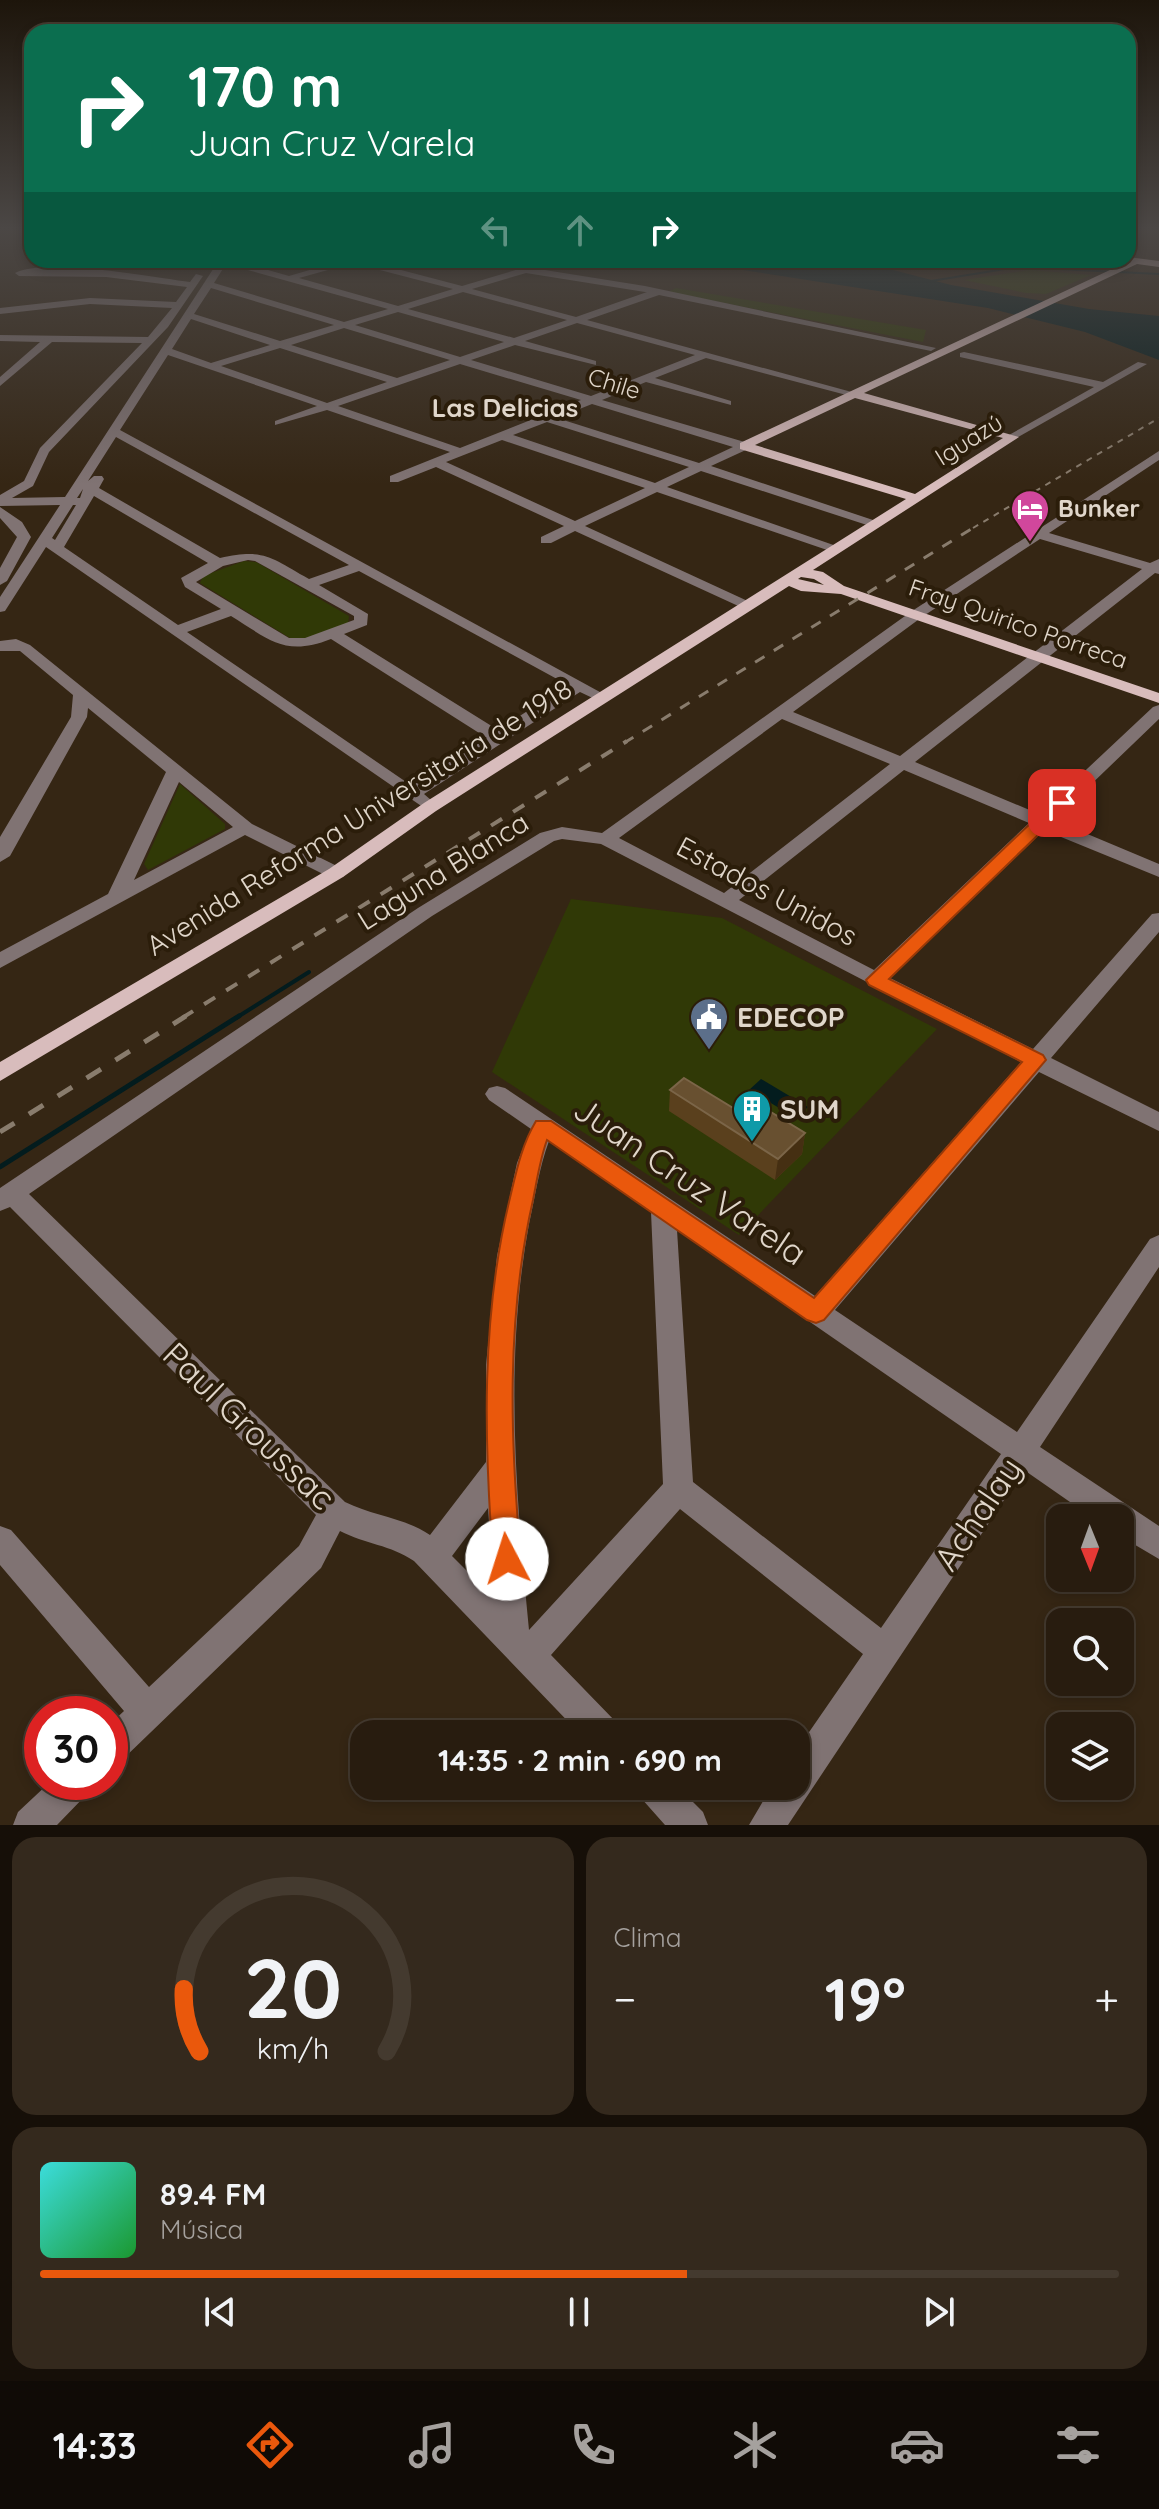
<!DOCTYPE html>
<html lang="es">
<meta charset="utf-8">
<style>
body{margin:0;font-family:Quicksand,sans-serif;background:#34291d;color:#f1f3f6;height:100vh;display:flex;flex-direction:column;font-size:30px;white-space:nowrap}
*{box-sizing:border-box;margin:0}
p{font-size:26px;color:#a5a19e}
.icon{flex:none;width:44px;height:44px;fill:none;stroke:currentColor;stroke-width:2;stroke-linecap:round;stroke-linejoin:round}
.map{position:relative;height:1825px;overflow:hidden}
.drawer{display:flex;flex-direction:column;gap:12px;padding:12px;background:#160f08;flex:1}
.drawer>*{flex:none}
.banner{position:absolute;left:24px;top:24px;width:1112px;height:244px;border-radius:24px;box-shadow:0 4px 12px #0003,0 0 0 2px #443a2f;background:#0b6e4f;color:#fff;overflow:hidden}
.needle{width:52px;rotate:179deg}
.buttons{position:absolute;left:1046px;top:1504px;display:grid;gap:16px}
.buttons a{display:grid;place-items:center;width:88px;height:88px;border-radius:16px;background:#281c0f;box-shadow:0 4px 12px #0003,0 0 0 2px #443a2f;font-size:40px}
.speed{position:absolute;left:24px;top:1696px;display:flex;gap:16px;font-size:40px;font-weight:700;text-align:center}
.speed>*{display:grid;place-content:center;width:104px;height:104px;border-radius:50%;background:#281c0f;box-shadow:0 4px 12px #0003,0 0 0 2px #443a2f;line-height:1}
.speed .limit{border:12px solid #d22;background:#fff;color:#111}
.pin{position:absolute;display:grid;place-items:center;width:68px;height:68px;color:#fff;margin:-34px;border-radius:16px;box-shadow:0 4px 12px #0006}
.me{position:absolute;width:88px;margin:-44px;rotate:355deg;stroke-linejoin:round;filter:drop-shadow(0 0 6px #0008)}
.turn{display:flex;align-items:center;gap:28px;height:168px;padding:0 32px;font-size:36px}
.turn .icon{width:104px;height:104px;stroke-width:2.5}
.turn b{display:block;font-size:56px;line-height:68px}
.lanes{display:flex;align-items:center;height:76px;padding:0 32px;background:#0003;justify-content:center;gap:40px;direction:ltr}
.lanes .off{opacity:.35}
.big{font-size:60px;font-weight:800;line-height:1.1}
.drawer .widget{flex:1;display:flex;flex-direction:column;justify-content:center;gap:12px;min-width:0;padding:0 28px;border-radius:24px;background:#34291d}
.drawer .dial{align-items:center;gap:0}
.dial svg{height:208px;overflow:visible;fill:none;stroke:#443a2f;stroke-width:7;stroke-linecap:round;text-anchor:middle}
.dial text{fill:#f1f3f6;stroke:none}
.song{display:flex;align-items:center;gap:24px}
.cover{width:96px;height:96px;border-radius:12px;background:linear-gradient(135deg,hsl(180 70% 55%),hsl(130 70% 35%))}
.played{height:8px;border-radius:4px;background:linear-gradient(90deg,#ea580c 60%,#443a2f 60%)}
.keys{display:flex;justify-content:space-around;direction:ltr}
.heat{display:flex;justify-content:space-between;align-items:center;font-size:44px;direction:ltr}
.drawer .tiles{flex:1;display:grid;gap:12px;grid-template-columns:1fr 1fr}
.widget:last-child{grid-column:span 2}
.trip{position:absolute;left:350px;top:1720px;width:460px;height:80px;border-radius:24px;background:#281c0f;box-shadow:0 4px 12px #0003,0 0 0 2px #443a2f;font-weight:800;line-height:80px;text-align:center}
.dock{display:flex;height:128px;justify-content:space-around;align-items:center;background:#100b06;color:#a5a19e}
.dock .icon{width:56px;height:56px}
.dock .active{color:#ea580c}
.dock b{font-size:36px;color:#f1f3f6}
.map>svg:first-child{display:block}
</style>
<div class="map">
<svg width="1159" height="1825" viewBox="0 0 1159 1825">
<rect width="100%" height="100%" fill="#352614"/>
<path fill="#303906" d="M1030,270L1091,275L1046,294L1026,293L964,280Z
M676,288L926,330L923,342L668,292Z
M244,561L256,562L349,616L348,624L303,640L290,638L200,583L203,576Z
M180,784L225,824V829L148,870L144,864Z
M571,899L722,918L937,1029L739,1235L492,1072Z"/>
<path fill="#031c1e" d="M678,260H823L893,270L951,285L1089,309L1159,316V360L1085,332L988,308Z
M761,1079L808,1107L796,1118L749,1090Z"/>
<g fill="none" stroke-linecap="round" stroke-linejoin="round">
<path stroke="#031c1e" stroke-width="2" d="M931,281L1017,267L1159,274"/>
<path stroke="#031c1e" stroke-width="4" d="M236,1018L309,972"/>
<path stroke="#031c1e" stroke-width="5" d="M0,1167L239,1016"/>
<path fill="#807373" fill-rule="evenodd" d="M219,260H233L289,276L344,260H363L462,286L526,267L645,286L936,348L931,351L659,295L587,320L859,394L854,397L706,358L655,378L731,401V405L646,382L602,400L748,443V449L711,466L882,523L870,526L701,471L667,487L842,548L830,551L657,492L585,526L752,603L754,606L747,610L575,531L551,543H541V537L564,526L436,467L398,482H390V476L450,452L327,410L275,425V421L317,406L168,355L120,430L609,697L601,702L580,692L424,794L439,807L430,812L46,547L5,611L0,612V597L60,505L0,506V495L24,481L40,448L142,343L52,342L0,386V377L40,342L0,341V335L148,337L172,308L90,304L0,314V308L90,298L176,302L187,287L106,277L19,276L15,273C44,257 153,277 190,282L196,274L203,276L168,327L49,452L33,486L12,498L65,497ZM353,263L453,289L398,306L299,278ZM226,264L388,309L344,322L214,283ZM526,273L645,292H647L576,317L472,289ZM211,288L334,325L280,341L194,314ZM463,292L567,320L514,338L408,309ZM398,312L504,342L460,357L355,325ZM191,319L270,345L211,363L172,349ZM577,323L695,355L591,396L471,360L515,345L596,365V361L525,341ZM344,328L450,360L397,378L291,345ZM280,348L387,382L327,403L221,366ZM460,364L581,400L460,448L338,406ZM592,404L733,447L699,463L557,418ZM547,422L689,467L655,483L513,435ZM116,437L349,565L309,579C271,558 265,548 220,558L99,488L104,479L102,476H94L88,481ZM502,440L645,488L575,521L446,462ZM83,489L80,498H77ZM94,496L208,563L181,578L185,587L221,609L178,625L64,547ZM73,505H76L55,540L52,538ZM248,560L255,561L354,616V620L305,638H289L196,582L223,566ZM359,571L568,685L498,730L344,634L367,625L368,614L319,585ZM231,616C270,640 285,657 331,639L487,738L412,786L187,632Z
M997,260H1115L1111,263H1001Z
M964,352L1103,382L1138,362L1147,364L1013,440L1009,439V435L1094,387L960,357V353Z
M1159,451V460L1049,533L1150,563L1159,559V574L1155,573L915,762L1039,814L1153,707L1159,705V719L1054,820L1159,864V877L1044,830L890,978L1033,1049L1152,914L1159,913V932L1051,1058L1159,1112V1131L1039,1072L835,1310L1017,1432L1150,1239L1159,1235V1267L1040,1447L1159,1526V1559L1120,1536V1518H1093L1024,1470L788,1825H749L772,1786H796V1751L863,1654L680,1509L551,1655L616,1722L621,1734H580L414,1561C391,1545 365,1544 340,1531L321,1568L122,1760L110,1765V1724L124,1711L0,1565V1526L11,1530L149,1687L299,1546L316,1515L10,1207L0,1211V1188L418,908L540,833L562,827L602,833L912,611ZM1040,539L1142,569L900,756L793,712L922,617ZM782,719L890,764L724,893L619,838ZM904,770L1029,823L874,970L739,900ZM562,839L601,844L1021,1062L815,1296L505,1088L497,1086L489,1088L485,1094L489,1100L531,1129L517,1163L497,1256L486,1365V1462L430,1535C403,1517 373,1516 345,1502L29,1194L432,916L554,841ZM549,1141L651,1212L663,1484L529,1630C516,1495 504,1359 529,1224C535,1197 539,1168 549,1141ZM677,1230L1001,1454L881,1628L693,1482ZM488,1508L494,1598L452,1556Z
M0,507L22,522L31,537L7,581L0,585V568L17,537L0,518Z
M16,639L30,645L252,824L343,869L346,873L343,877H329L245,835L0,968V952L108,894L166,772L88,708L87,717L10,856L0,862V837L71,717L73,695L20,651H0V641ZM179,782L233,827L134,880Z
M50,1782H93L87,1794L57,1825H13L18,1812Z
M635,1786H677L703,1812L708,1825H665L641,1798Z"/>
<path fill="#d8bcbc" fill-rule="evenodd" d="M1128,257L1159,261V267L1137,264L864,393L1019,437L813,570L823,572L844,586L1159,693V703L841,594L801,591L789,586L436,811L343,877L0,1081V1062L329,869L424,803L906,499L740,449V443L1127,262L1124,260ZM855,398L1003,438L915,494L755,445ZM801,577L814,579L824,585L798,579Z"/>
<path stroke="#897c6d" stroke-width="2" stroke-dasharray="6 6" stroke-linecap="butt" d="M973,528L1159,418"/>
<path stroke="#897c6d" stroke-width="3" stroke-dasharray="11 11" stroke-linecap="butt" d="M624,743L976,526"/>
<path stroke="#897c6d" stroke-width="4" stroke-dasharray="13 13" stroke-linecap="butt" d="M182,1018L627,741"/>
<path stroke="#897c6d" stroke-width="5" stroke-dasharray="17 17" stroke-linecap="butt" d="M0,1132L186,1016"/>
</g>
<path fill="#5a401d" d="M670,1090L805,1133L802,1154L775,1180L669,1111Z"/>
<path fill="#452f12" d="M805,1133L802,1154L775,1180L778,1159Z"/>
<path fill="#685030" stroke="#7b6548" stroke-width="2" d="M684,1078L743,1114L756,1103L805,1133L778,1159L670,1090Z"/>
<linearGradient id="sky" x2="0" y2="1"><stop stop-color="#1d150b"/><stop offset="0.47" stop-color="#4b4745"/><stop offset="1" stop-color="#4b4745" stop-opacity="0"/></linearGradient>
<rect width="1159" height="485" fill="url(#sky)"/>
<path fill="#ea580c" stroke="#983908" stroke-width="2" d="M1062,798L1068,799L1070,803L1068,806L889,979L1043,1055L1046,1060L824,1320L816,1323L807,1320L547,1140C540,1159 537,1180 533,1200C506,1319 510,1439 521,1559L517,1569L507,1573L497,1569L493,1559C484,1439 481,1319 509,1202C516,1173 521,1146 536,1121H551L814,1298L1022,1062L869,985L866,980L1056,799Z"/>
<defs>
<g id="hotel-pin" transform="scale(2)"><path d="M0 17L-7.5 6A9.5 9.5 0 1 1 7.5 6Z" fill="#d1479c" stroke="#2b1d0a"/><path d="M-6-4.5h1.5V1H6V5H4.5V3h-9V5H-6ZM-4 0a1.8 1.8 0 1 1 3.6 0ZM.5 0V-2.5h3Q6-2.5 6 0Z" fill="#fff"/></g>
<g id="civic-pin" transform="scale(2)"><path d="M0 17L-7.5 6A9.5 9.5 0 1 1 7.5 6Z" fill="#5c6f8a" stroke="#2b1d0a"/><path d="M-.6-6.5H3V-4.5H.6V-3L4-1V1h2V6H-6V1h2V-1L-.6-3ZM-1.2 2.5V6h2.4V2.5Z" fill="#fff"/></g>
<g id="building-pin" transform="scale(2)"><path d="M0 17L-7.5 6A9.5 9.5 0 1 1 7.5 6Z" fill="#0f9aa8" stroke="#2b1d0a"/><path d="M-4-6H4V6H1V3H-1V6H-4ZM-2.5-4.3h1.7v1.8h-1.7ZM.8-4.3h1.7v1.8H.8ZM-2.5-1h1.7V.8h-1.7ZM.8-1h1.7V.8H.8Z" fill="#fff"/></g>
</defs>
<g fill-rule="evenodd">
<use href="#hotel-pin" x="1030" y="509"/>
<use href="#civic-pin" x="709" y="1017"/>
<use href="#building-pin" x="752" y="1109"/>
</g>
<g text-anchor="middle" stroke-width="8" stroke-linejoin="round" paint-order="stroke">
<g font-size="24" fill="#e0d6ca" stroke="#2b1d0a">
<text transform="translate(614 384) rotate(17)" y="8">Chile</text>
<text transform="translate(969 440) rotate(-32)" y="8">Iguazú</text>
<text transform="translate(1018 624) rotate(19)" y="8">Fray Quirico Porreca</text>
</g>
<g font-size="24" font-weight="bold" fill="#e0d6ca" stroke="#2b1d0a" text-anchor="start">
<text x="1058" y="517">Bunker</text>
</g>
<g font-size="26" font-weight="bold" fill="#e0d6ca" stroke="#2b1d0a">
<text x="505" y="417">Las Delicias</text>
</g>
<g font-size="28" fill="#e0d6ca" stroke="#2b1d0a">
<text transform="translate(359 817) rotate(-32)" y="10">Avenida Reforma Universitaria de 1918</text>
<text transform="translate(443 871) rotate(-32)" y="10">Laguna Blanca</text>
<text transform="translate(767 891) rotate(28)" y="10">Estados Unidos</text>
</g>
<g font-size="28" font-weight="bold" fill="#e0d6ca" stroke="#2b1d0a" text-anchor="start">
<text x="737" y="1027">EDECOP</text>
<text x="780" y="1119">SUM</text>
</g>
<g font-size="34" fill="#e0d6ca" stroke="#2b1d0a">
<text transform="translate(690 1181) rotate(34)" y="12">Juan Cruz Varela</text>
<text transform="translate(249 1426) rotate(44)" y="12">Paul Groussac</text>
<text transform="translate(978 1514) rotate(-56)" y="12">Achalay</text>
</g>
</g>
</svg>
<div class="buttons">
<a><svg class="needle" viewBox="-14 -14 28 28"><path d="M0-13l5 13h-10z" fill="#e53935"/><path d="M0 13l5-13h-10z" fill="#a5a19e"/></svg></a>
<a><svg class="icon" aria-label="search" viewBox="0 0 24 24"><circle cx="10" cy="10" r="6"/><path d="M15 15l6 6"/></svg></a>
<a><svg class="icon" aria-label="layers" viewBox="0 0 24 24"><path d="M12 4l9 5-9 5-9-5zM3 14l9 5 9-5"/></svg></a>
</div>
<div class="speed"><div class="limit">30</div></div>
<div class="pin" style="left:1062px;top:803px;background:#d93025"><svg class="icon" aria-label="arrive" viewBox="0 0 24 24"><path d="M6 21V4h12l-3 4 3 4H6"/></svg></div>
<svg class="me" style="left:507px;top:1559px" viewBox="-20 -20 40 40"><circle r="19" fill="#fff"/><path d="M0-13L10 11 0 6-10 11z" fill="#ea580c"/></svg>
<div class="trip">14:35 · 2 min · 690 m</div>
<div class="banner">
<div class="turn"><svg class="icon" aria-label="right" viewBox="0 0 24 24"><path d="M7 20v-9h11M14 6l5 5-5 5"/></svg><div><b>170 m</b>Juan Cruz Varela</div></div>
<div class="lanes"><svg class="icon off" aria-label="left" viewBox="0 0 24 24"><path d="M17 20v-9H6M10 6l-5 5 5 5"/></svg><svg class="icon off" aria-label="ahead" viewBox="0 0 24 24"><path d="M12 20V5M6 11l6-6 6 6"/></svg><svg class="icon" aria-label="right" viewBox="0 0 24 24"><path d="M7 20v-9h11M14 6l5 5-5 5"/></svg></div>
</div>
</div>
<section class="drawer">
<div class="tiles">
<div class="widget dial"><svg viewBox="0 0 100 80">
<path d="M14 69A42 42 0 1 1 86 69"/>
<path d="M14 69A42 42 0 0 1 8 45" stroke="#ea580c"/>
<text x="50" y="56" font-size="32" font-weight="700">20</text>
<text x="50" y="72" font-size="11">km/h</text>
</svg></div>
<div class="widget"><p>Clima</p>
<div class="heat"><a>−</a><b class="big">19°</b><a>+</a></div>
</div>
<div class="widget">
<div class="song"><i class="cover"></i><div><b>89.4 FM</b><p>Música</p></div></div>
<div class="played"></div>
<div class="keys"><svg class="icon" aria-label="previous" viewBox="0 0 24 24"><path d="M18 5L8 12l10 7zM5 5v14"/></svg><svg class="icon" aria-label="pause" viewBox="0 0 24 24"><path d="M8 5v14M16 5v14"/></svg><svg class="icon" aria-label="next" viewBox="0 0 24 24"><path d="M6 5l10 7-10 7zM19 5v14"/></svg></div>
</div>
</div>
</section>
<nav class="dock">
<b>14:33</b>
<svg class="icon active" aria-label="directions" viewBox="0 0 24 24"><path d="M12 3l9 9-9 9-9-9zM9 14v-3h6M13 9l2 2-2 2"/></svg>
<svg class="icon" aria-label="music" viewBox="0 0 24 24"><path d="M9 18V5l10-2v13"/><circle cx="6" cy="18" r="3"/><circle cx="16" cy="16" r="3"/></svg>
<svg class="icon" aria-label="phone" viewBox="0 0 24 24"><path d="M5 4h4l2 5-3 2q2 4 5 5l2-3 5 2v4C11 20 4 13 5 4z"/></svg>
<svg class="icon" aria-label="climate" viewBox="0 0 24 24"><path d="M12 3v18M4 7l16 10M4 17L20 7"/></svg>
<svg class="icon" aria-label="car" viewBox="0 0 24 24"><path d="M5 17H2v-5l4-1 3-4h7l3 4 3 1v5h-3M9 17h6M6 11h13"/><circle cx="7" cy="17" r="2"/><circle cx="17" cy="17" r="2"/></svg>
<svg class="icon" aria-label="filters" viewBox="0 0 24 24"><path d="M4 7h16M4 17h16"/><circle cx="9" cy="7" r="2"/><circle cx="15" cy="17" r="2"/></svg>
</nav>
